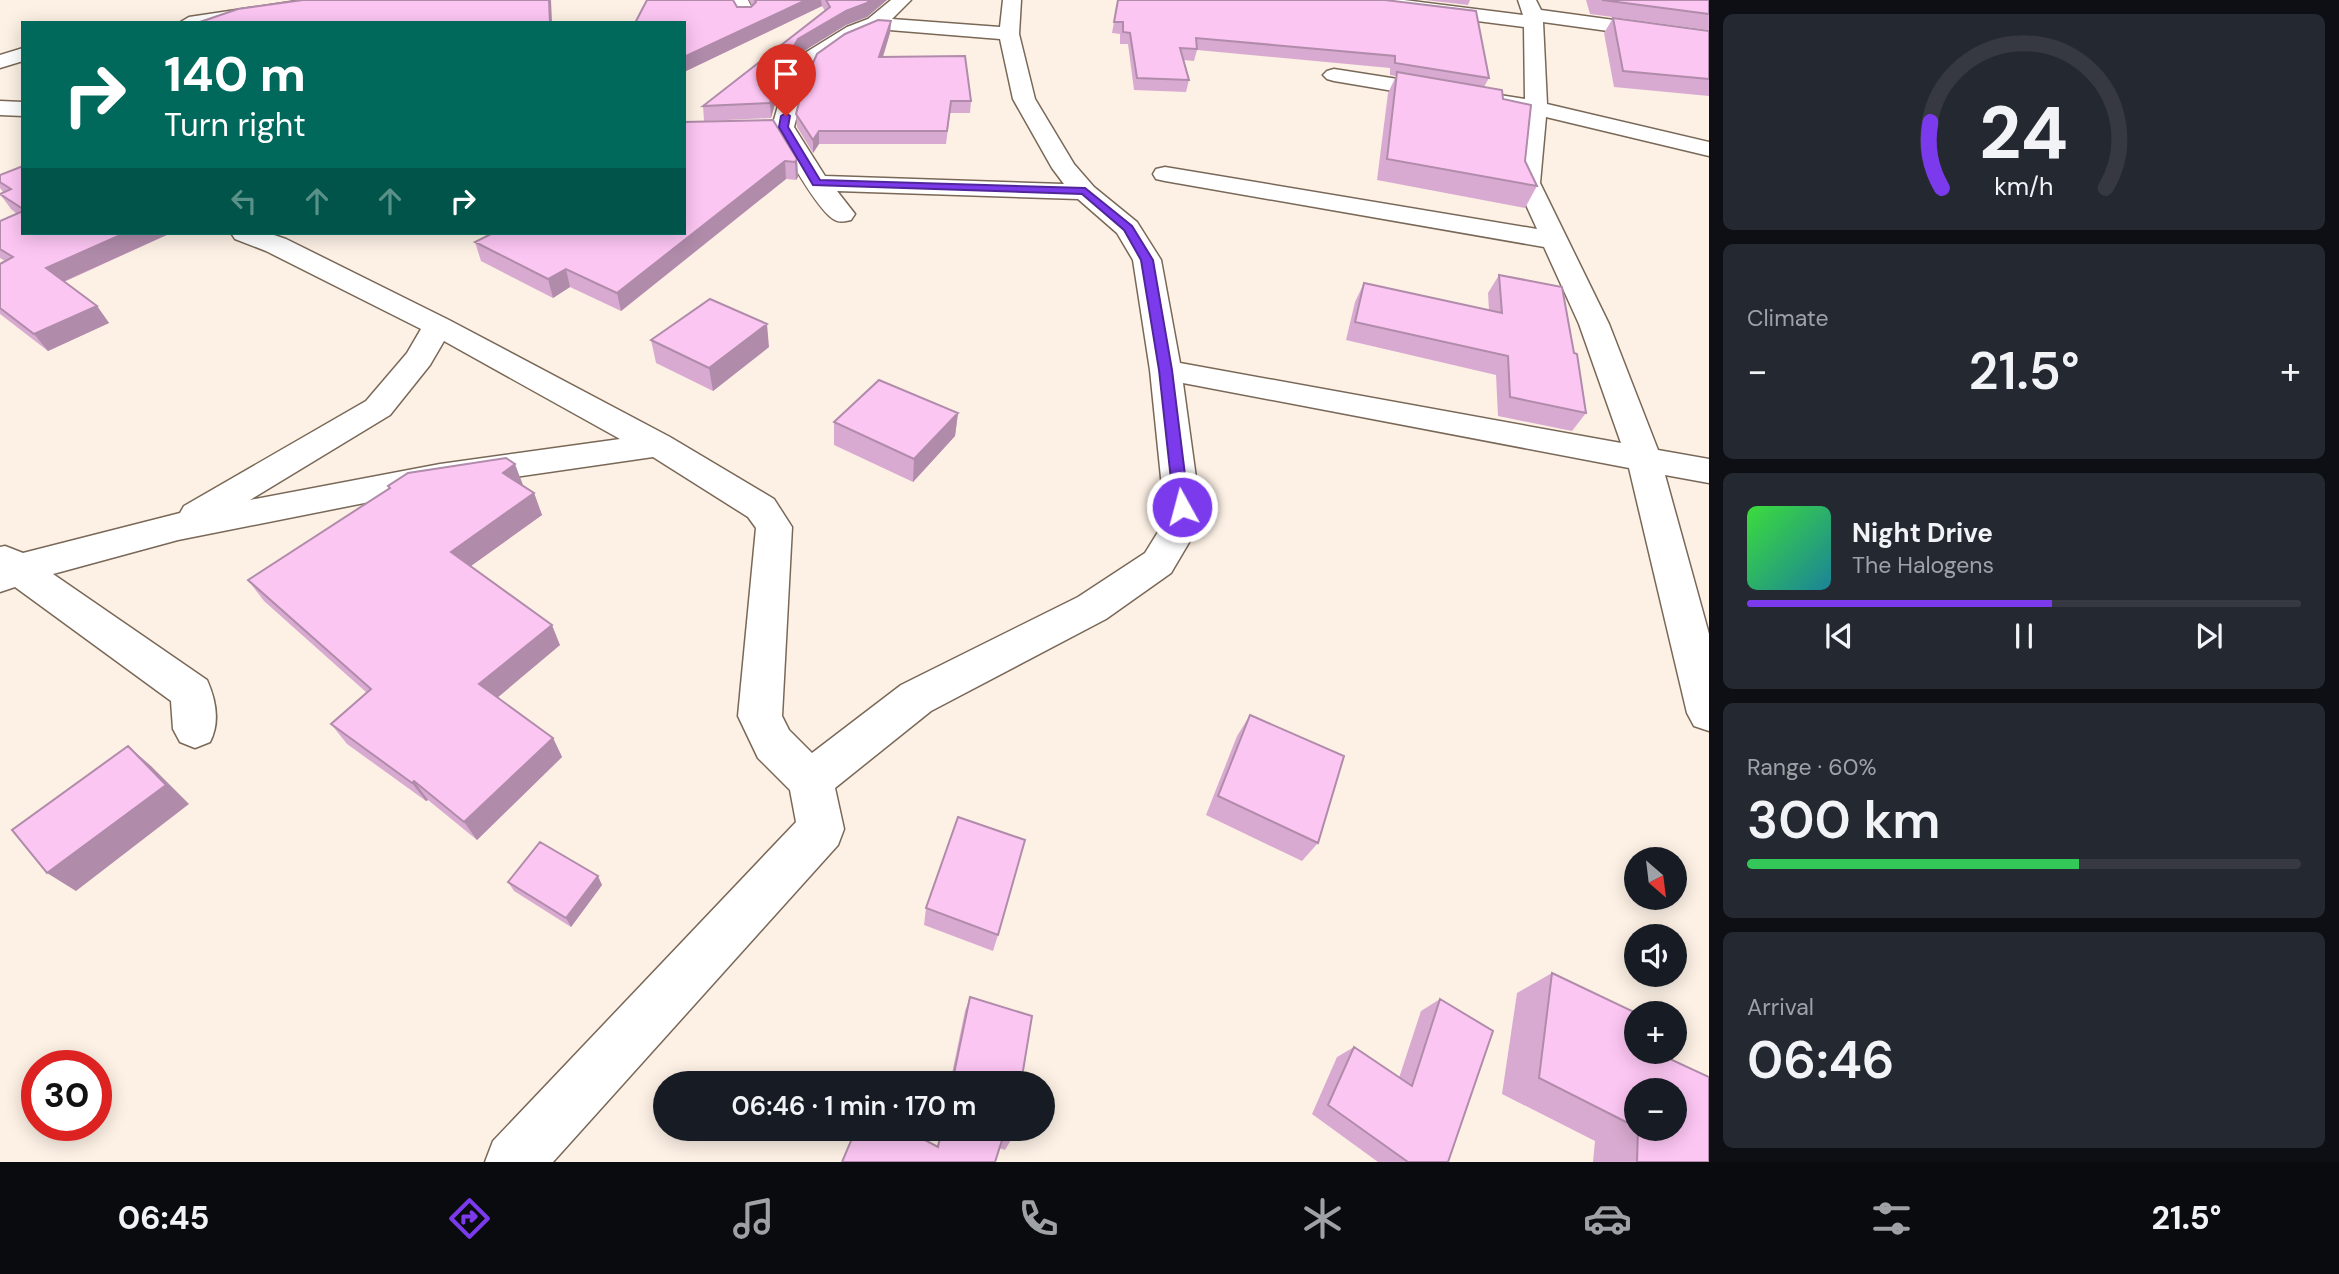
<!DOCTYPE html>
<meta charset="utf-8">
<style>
body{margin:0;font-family:"DM Sans",sans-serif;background:#242831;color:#f1f3f6;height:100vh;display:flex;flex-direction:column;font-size:26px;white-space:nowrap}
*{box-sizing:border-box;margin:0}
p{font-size:23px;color:#9ea1a6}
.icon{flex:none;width:38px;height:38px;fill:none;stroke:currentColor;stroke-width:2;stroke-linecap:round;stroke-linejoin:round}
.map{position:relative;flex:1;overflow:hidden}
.panel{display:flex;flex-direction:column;gap:14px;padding:14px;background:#0d0f14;width:630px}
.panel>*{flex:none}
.top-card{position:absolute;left:21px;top:21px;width:665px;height:214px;border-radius:0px;box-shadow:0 4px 18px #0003;background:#00695c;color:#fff;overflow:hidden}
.needle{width:46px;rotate:152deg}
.buttons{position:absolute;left:1624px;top:847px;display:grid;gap:14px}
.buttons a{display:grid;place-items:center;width:63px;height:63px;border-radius:50%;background:#171b24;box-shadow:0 4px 18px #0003;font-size:35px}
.speed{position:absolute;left:21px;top:1050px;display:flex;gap:14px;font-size:35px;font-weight:700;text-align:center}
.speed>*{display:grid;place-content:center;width:91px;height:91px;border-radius:50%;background:#171b24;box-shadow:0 4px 18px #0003;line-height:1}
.speed .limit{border:10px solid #d22;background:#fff;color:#111}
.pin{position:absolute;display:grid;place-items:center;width:60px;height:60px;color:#fff;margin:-72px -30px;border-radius:50% 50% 50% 0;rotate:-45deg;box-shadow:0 0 7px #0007}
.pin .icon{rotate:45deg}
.me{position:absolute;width:77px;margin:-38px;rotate:353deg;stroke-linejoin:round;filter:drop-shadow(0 0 5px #0008)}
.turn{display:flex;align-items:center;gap:24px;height:147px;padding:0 28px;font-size:32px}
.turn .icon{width:91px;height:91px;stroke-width:2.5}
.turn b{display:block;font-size:49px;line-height:60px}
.lanes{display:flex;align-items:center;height:66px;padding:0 28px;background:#0003;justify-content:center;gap:35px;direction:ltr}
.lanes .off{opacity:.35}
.big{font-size:52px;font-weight:600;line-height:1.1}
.panel .tile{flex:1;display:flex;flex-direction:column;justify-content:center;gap:10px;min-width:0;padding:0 24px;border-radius:10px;background:#242831}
.panel .dial{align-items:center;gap:0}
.dial svg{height:182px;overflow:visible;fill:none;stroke:#363941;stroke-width:7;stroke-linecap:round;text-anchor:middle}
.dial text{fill:#f1f3f6;stroke:none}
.song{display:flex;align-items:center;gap:21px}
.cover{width:84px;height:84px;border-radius:10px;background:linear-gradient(135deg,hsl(120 70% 55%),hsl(190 70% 35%))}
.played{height:7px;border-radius:4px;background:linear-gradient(90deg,#7c3aed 55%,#363941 55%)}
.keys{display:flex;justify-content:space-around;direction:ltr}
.heat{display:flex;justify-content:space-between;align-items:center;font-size:38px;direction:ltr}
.charge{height:10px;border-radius:5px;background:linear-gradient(90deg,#34c759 60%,#363941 0)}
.trip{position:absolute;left:653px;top:1071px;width:402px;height:70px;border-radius:35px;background:#171b24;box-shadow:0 4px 18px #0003;font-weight:600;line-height:70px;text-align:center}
.tab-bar{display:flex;height:112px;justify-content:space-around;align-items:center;background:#090b0e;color:#9ea1a6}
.tab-bar .icon{width:49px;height:49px}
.tab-bar .current{color:#7c3aed}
.tab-bar b{font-size:32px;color:#f1f3f6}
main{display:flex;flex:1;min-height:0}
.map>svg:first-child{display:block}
</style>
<main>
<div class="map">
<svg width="1709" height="1162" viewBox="0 0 1709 1162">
<rect width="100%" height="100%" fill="#fdf1e5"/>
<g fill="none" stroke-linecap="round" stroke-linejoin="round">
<g stroke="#796857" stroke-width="3">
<path id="street" d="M304,0H351L342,6L229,23H179L189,17Z
M730,0H748L755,14L752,18H738Z
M891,0H911L892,19L1000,27L1003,0H1021L1019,34L1035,99L1074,164L1094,187L1137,222L1161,260L1180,363L1621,443L1579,324L1544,247L1165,181L1156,179L1153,174L1156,169L1165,167L1537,229L1516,183L1524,113L1334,81L1327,79L1323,75L1327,71L1334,69L1525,99L1524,27L1360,6L1351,0H1404L1523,15L1518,0H1536L1541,10L1709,33V45L1543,22L1547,104L1709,142V156L1546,117L1540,183L1609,324L1658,450L1709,459V483L1665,475L1709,634V731L1694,726L1687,713L1629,468L1183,383L1200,507L1194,534L1171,573L1106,619L931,711L835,788L844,829L838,845L553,1162H485L493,1141L796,822L790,790L758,758L738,716L756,528L748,517L653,457L440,488L178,540L53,574L207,680C216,700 220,723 210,742L195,748L180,742L173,729L171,701L15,587L0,592V547L5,546L23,553L180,513L184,506L366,401L407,353L421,329L266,251L235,239L231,233H268L286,239L449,320L670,437L774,499L792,527L782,716L789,730L812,753L901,685L1078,597L1145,553L1158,532L1164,507L1150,370L1133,260L1117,233L1078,199L837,191L855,214L851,220C846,221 840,223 835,220C817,211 783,147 772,127L785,81L800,56L847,27L868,19ZM877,29L1000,39L1013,99L1052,168L1064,184L825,176L794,127C800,108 802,80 815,64C826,51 861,35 877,29ZM444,341L620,439L440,464L250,500L390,415L430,365Z
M23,48V61L0,68V55Z
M0,101L23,102V116L0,115Z"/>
</g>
<use href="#street" fill="#fff" fill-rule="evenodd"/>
</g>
<path fill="#d9aad1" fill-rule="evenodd" d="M749,0H887L867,17L846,25L799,54L782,80L771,118L704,121L703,106L825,11L822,6L684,72V23L737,7H751L752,6Z
M1118,0H1385L1489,78L1484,87L1503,99L1525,161L1537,186L1525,208L1377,180L1388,93L1396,76L1390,75V68L1197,50L1194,61L1183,60L1189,80L1186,92L1134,90L1128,44H1120V34L1112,33Z
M1425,0H1470L1468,5Z
M1586,0H1709V30L1590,14Z
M1613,18L1709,31V96L1614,87L1604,33Z
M891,21L890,33L883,57L971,101L970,113H950L946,144H819L813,153L797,127L796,114Z
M684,122L797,159L798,177L796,180L786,179L621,311L570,287L553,298L481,261L475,242L684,233Z
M23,166V233H171L64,282L97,306L109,323L48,351L0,314V264L5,261L0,258V221L17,214L11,209L0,194L3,192L0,188V175Z
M1499,275L1574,353L1586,413L1572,431L1498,416L1496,375L1346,340L1355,302L1364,283L1489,311L1488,293Z
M651,340L769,347L713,391L656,363Z
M958,413L955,436L913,482L834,445V422Z
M523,485L534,493L542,515L471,566L560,645L497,697L553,738L562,757L477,840L428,800L426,801L347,744L331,724L367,693L264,601L248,580L389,489L388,486Z
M1250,715L1318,843L1302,861L1206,815L1237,736Z
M508,882L602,885L571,927L514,891Z
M926,908L998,935L993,951L924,925Z
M1552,973L1630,1040L1709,1162H1593L1595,1141L1502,1094L1517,993ZM1636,1090L1675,1129H1636Z
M970,997L1021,1083H950L965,1011Z
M1440,999L1448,1162H1378L1312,1114L1337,1057L1354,1047L1399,1078L1421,1011Z
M941,1129H1013L1011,1140L1005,1150L999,1148L937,1146Z"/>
<path fill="#b08baa" d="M549,0H551L552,23H550Z
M806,0H821L822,6L684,72V57Z
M870,0H887L867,17L846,25L799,54L782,80L771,118L770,103L782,66L798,39L846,11Z
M891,21L890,33L879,69V57Z
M819,131V144L813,153V140Z
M797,159L798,177L796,180L795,162Z
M785,161L786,179L621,311L617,293Z
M125,233H171L58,284L46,268Z
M566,269L570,287L553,298L548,279Z
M97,306L109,323L48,351L34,334Z
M767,324L769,347L713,391L709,368Z
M958,413L955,436L913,482L914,459Z
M515,464L523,485L511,495L503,473Z
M534,493L542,515L461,573L451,552Z
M552,625L560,645L490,704L479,684Z
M553,738L562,757L477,840L464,822Z
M128,746L151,766L189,804L76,891L47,873Z
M414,781L428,800L426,801L412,783Z
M598,876L602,885L571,927L566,918Z"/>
<path fill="#fcc6f3" stroke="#b08baa" stroke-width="2" d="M303,0H549L550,23H197L238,9Z
M647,0H733L737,7H751L756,2L755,0H806L684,57V23H635Z
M826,0H870L867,3L846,11L798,39L782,66L770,103L703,106L830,7Z
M1118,0H1385L1476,11L1489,78L1395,63V56L1196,38L1197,49L1180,48L1189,80L1137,78L1130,33L1123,32V22H1114Z
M1602,0H1709V14Z
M1613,18L1709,31V79L1623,71Z
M878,20L891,21L879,57L965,56L971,101H951L947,131H819L813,140L796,114L804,83L817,54L845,34Z
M1397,72L1502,90L1503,99L1531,105L1525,161L1537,186L1387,159Z
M773,120L797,159L795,162L785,161L617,293L566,269L548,279L475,242L493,233H684V122Z
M23,166V209L0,194L11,189L0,182V175Z
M23,211V233H125L46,268L97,306L34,334L0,308V264L13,257L0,249V221Z
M1499,275L1562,287L1574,353L1577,354L1586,413L1510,397L1508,356L1355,322L1364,283L1502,313Z
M710,299L767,324L709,368L651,340Z
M879,380L958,413L914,459L834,422Z
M506,458L515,464L503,473L534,493L451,552L552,625L479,684L553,738L464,822L414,781L412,783L331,724L371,689L248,580L390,488L388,486L408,473Z
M1250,715L1344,756L1318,843L1218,796Z
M128,746L166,785L47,873L12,830Z
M958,817L1025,840L998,935L926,908Z
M540,842L598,876L566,918L508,882Z
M1552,973L1632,1011L1630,1040L1636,1043V1052H1655L1709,1077V1162H1637L1638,1129H1675V1090H1636V1127L1539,1078Z
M970,997L1032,1016L1021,1083H952Z
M1440,999L1493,1031L1448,1162H1408L1328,1105L1354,1047L1412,1086Z
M856,1129H904L938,1147L942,1129H1013L1011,1140L1003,1137L995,1162H842Z"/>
<path fill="#7c3aed" stroke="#51269a" stroke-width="2" d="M786,113L790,116L788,127L820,180L1085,188L1132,226L1153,260L1172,370L1189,507L1187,510H1177L1174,507L1159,370L1141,260L1124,230L1082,194L813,185L779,127L781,116Z"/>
</svg>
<div class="buttons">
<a><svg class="needle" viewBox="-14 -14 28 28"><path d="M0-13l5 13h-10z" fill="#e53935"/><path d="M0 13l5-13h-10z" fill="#9ea1a6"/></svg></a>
<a><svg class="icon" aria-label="sound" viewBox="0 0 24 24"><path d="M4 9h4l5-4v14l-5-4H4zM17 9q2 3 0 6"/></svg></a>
<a>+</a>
<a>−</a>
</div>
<div class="speed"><div class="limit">30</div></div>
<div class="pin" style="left:786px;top:116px;background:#d93025"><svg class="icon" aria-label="arrive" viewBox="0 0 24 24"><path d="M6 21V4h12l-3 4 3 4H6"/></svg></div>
<svg class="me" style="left:1182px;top:507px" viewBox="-20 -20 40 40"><circle r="17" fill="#7c3aed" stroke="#fff" stroke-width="3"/><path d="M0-11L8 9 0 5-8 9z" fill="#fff"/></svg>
<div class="trip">06:46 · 1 min · 170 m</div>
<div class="top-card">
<div class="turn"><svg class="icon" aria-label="right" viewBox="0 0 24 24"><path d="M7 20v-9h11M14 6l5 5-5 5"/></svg><div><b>140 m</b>Turn right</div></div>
<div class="lanes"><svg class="icon off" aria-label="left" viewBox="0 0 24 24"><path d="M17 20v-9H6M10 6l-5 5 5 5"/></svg><svg class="icon off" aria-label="ahead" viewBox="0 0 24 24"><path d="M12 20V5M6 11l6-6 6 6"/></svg><svg class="icon off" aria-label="ahead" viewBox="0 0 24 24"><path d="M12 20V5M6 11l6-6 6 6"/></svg><svg class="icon" aria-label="right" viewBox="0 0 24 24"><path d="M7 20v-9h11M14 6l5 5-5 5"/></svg></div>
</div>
</div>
<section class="panel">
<div class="tile dial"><svg viewBox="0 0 100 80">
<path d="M14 69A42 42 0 1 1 86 69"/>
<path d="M14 69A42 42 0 0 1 9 40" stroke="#7c3aed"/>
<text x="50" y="56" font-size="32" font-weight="700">24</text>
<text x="50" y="72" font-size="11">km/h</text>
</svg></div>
<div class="tile"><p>Climate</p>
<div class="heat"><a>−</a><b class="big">21.5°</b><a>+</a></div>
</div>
<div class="tile">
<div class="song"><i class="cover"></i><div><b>Night Drive</b><p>The Halogens</p></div></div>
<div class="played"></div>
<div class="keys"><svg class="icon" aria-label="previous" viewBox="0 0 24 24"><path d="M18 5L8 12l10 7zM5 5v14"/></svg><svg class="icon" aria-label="pause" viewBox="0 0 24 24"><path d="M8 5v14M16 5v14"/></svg><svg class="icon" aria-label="next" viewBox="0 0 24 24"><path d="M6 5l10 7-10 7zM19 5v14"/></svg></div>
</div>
<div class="tile"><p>Range · 60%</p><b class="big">300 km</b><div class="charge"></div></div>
<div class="tile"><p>Arrival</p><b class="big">06:46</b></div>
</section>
</main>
<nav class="tab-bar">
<b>06:45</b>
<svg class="icon current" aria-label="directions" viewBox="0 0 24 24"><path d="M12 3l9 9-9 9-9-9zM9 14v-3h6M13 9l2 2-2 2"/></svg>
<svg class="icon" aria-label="music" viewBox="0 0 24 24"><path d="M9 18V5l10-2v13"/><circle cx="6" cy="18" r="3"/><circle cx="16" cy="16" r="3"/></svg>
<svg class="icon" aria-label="phone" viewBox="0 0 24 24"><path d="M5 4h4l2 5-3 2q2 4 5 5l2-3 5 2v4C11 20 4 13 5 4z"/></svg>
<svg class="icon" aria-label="climate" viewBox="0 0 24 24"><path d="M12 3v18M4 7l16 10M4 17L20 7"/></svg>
<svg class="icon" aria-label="car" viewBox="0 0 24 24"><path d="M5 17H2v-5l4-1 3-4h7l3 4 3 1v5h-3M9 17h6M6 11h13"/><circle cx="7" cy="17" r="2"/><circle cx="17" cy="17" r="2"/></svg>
<svg class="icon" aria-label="filters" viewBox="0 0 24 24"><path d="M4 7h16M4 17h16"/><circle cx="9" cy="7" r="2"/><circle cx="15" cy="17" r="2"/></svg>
<b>21.5°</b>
</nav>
